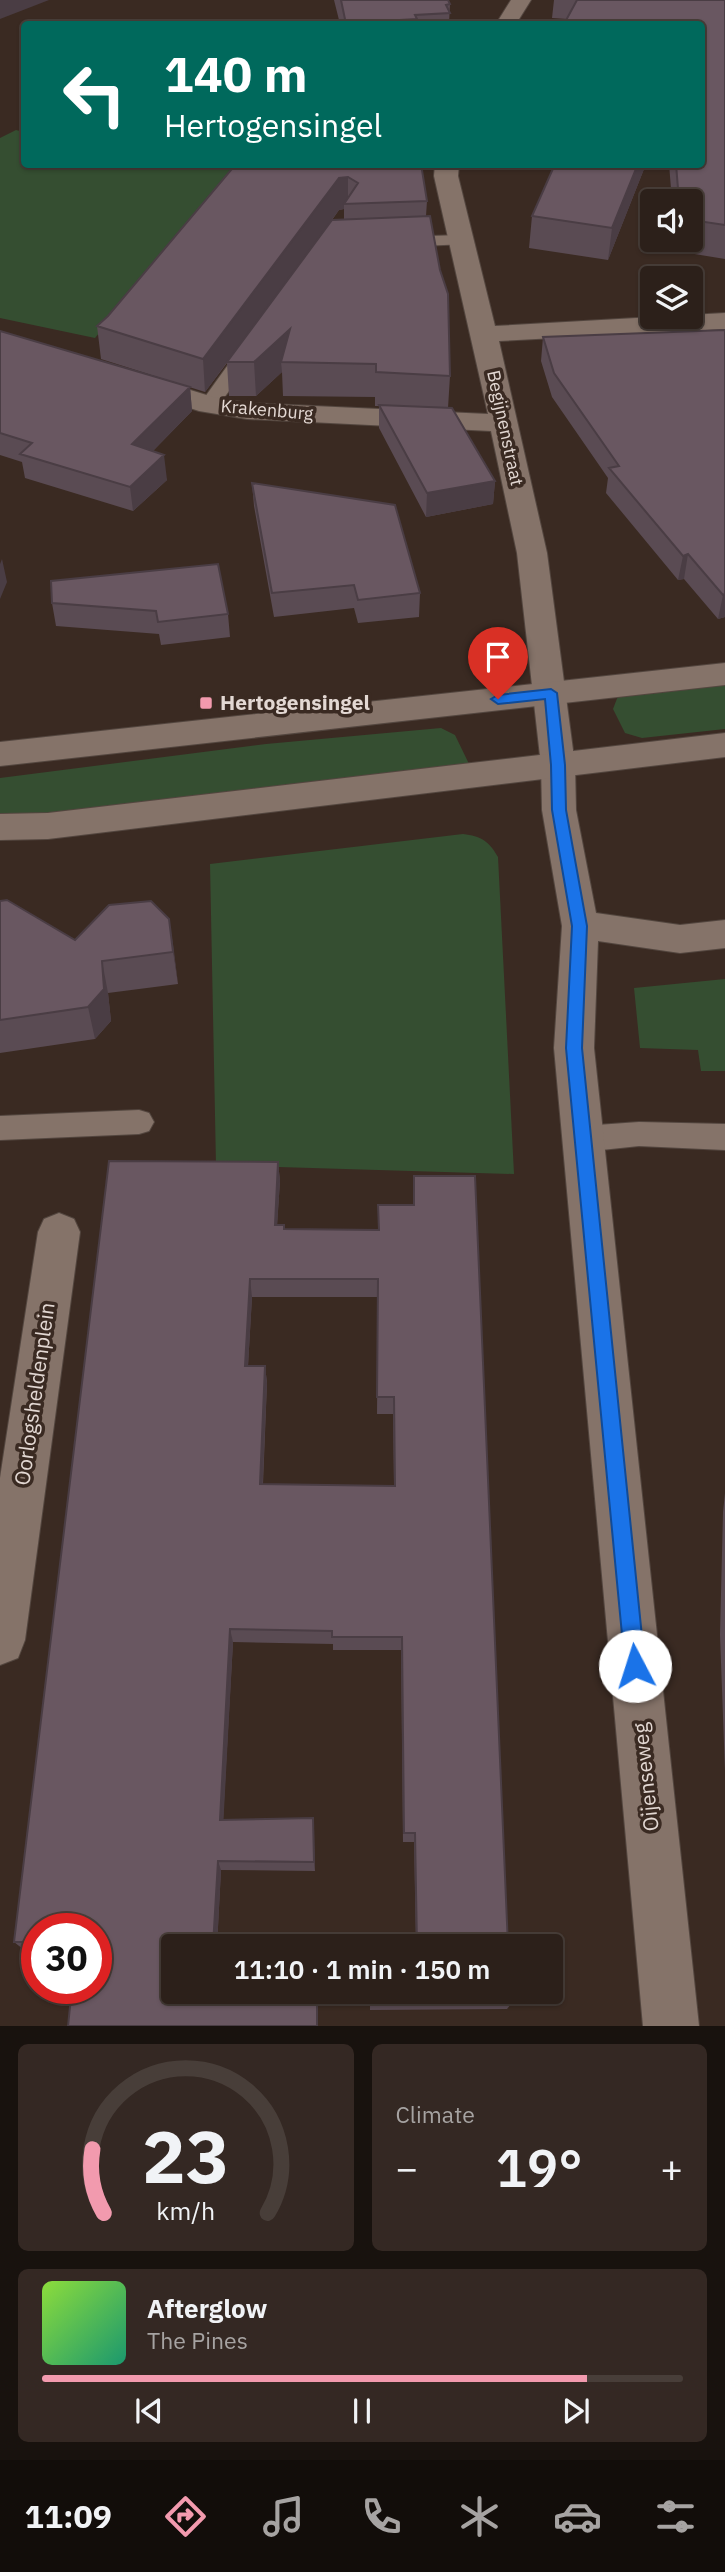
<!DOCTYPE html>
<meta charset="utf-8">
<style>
body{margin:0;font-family:"IBM Plex Sans",sans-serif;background:#342823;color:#f1f3f6;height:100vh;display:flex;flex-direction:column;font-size:26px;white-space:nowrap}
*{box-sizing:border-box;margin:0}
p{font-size:23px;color:#a6a3a2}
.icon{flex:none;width:38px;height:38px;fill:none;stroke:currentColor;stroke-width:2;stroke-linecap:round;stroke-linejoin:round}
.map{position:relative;height:2026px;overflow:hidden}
.sheet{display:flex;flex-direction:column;gap:18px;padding:18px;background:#18120e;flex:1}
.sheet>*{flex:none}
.top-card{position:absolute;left:21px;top:21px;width:684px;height:147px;border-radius:7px;box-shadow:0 2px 5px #0004,0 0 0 2px #483e39;background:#00695c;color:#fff;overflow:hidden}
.buttons{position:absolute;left:640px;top:189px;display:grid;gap:14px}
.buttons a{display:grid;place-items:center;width:63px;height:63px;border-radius:7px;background:#2c201a;box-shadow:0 2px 5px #0004,0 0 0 2px #483e39;font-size:35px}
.speed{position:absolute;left:21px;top:1913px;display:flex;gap:14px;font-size:35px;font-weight:700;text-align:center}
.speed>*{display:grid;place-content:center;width:91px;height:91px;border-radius:50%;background:#2c201a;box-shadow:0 2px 5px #0004,0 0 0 2px #483e39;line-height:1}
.speed .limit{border:10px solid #d22;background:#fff;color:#111}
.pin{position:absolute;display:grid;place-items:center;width:60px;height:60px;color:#fff;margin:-72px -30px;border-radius:50% 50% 50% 0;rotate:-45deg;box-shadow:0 0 7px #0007}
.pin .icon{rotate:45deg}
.me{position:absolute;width:77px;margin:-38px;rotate:355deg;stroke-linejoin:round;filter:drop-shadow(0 0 5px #0008)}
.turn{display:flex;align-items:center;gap:24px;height:147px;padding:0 28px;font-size:32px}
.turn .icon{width:91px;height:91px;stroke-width:2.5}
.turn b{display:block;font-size:49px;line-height:60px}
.big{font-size:52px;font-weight:600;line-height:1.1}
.sheet .card{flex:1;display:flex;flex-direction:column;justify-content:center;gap:10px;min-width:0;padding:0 24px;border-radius:10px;background:#342823}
.sheet .dial{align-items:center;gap:0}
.dial svg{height:182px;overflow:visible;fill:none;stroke:#483e39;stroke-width:7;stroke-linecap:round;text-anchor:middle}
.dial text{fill:#f1f3f6;stroke:none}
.song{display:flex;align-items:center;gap:21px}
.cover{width:84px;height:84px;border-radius:10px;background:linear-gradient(135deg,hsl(90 70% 55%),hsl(160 70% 35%))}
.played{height:7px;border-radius:4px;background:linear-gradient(90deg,#f29aae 85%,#483e39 85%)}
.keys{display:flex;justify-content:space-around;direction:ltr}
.heat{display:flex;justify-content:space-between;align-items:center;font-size:38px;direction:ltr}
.sheet .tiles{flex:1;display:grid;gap:18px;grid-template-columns:1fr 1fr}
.card:last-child{grid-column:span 2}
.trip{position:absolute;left:161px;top:1934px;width:402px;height:70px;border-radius:7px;background:#2c201a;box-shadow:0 2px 5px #0004,0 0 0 2px #483e39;font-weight:600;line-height:70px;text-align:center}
.tabs{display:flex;height:112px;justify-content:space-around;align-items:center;background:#120d0a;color:#a6a3a2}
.tabs .icon{width:49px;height:49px}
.tabs .on{color:#f29aae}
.tabs b{font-size:32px;color:#f1f3f6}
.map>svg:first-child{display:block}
</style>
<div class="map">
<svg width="725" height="2026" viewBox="0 0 725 2026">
<rect width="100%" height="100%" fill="#3a2a22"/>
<path fill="#354e31" d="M16,130L24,132V164L238,165L95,338L0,318V138Z
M725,685V729L642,738L625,733L613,709L618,696Z
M441,728L455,735L470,766L429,768L240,793L0,820V778L266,744Z
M463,834C481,836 489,841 498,857L514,1174L216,1165L210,864Z
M725,979V1071H701L698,1050L640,1048L634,988Z"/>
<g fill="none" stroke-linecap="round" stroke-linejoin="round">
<g stroke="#53463f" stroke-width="2">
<path id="lane" d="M461,235L470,240L467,244L398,247L389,242L398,237Z
M250,342L260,348L216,409H202L199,405L202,401L243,344Z
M139,1110L149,1113L154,1122L149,1131L139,1134L0,1140V1116Z
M639,1122L725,1124V1150L639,1146L583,1152L573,1148L568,1139L573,1130L583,1126Z"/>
</g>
<g stroke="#53463f" stroke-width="2">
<path id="street" d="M511,0H531L516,24H496Z
M435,164H459L458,176L495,326L725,313V329L499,341L547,553L575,765L576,810L596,913L680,925L725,920V948L680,953L598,941L594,1048L699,2026H643L554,1048L562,926L542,810L541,765L517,553L491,431L247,419L199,411L132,389L128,383L132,377L142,375L213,397L247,403L488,414L434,176Z
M59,1213L74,1219L80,1232L25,1640L18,1658L0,1665V1478L38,1232L44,1219Z"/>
</g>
<g stroke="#53463f" stroke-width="2">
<path id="secondary" d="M725,663V685L0,766V742Z
M725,733V757L48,839L0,840V814L48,813Z"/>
</g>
<use href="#lane" fill="#857369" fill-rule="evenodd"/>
<use href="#street" fill="#857369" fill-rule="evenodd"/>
<use href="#secondary" fill="#857369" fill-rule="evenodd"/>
</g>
<path fill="#5a4b53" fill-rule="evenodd" d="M334,0H448L450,4L449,24H340Z
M554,0H725V259L676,251L675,240H691V201H672L669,164H702V24L567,19L552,18Z
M236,164H421L427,201L426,216L450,376L448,408L495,481L493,504L426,517L379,428V406H375V397L283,396L282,372L256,396H229L227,363L205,392L101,359L97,326L108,316ZM344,209V219L332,220L339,210Z
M555,164H646L608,260L529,248L532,216Z
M725,330V617L718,619L684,579L678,580L606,493L608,478L552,397L541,361L543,337Z
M0,331L190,387L192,411L153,451L167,480L133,511L25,478L22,462L0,455Z
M252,483L420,593L419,617L358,623L354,608L274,617L254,506Z
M52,603L228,614L230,637L161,645L159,634L56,626Z
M0,901L75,940L169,919L178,984L108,993L111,1021L95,1039L0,1053Z
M109,1161L278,1162L280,1181L277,1225H284V1229L378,1230V1205H413L414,1176H475L508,1946H416L414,1842H403L401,1650H333V1644L233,1642L223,1820L313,1818L315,1871L221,1870L217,1946H173V1992H318V2026H68L72,1988H96V1928H37V1949H23L14,1942ZM252,1297H378L377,1414H393L394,1486L263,1484L267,1383L265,1366H248Z
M725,1493V1771L720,1635L723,1512Z
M370,1992L511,2004L507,2009L370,2010Z"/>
<path fill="#4a3d44" d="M0,0H49L0,19Z
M638,164H646L608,260L612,228Z
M348,177V204H344V209L339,210L205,392L203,359L339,178Z
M290,329L281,362L282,372L256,396L254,362Z
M190,387L192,411L136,468L132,444Z
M164,455L167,480L133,511L130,487Z
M495,481L493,504L426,517L427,493Z
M688,554L684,579L678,580L683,556Z
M2,559L7,582L0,599V564Z
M725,594V617L718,619L723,595Z
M169,919L174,951L178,984L173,952Z
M102,961L108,993L111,1021L95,1039L88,1007Z
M278,1162L280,1181L276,1243L275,1225Z
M250,1279L252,1297L247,1383L245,1366Z
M265,1366L267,1383L262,1499L260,1484Z
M230,1629L233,1642L223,1829L220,1820Z
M313,1818L314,1828L315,1871L314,1862Z
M218,1861L221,1870L217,1946H213Z
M317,1992H318V2026H317Z"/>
<path fill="#695761" stroke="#4a3d44" stroke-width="2" fill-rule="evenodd" d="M341,0H448L450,4L446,5L450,13L415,15L417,19L384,21L386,24H346Z
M577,0H725V225L691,220V201H679L676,164H702V24H564Z
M236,164H421L427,201L344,204L358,183L348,177L339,178L203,359L97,326L108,316Z
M555,164H638L612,228L532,216Z
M430,216L440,270L448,294L450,376L376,372V364L281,362L290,329L254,362H227L332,220Z
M725,330V594L723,595L688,554L683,556L609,468L619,466L554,373L543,337Z
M0,331L190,387L132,444L164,455L130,487L20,454L32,443L0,433Z
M379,405L452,408L495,481L427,493Z
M252,483L395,505L420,593L358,600L354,585L272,593Z
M218,564L228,614L158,622L156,611L52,603L51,581Z
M7,900L75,940L109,905L151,901L169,919L173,952L102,961L104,989L88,1007L0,1020V901Z
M109,1161L278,1162L275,1225H284V1229L379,1230L378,1205H414V1176H475L508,1946H417L415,1833H404L402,1637H332V1631L230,1629L220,1820L313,1818L314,1862L218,1861L213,1946H173V1992H317V2026H68L72,1988H96V1928H37V1942H14ZM250,1279H378L377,1397H394L395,1486L260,1484L265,1366H245Z
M370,1992H510L511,2004L370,2005Z"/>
<path fill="#1a73e8" stroke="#114b97" stroke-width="2" d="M551,689L557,693L565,765L566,810L587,926L582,1048L645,1666L642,1673L635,1676L628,1673L625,1666L566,1048L572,926L552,810L551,765L545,699L498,704L491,699L498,695Z"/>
<rect fill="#f29aae" stroke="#3a2a22" stroke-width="2.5" x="199" y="696" width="14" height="14" rx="3.5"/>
<g text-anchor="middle" stroke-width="7" stroke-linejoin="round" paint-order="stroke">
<g font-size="18" fill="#e3d8d3" stroke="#3a2a22">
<text transform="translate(267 410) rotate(5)" y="6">Krakenburg</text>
<text transform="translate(505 428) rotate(78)" y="6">Begijnenstraat</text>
</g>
<g font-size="21" font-weight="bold" fill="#e3d8d3" stroke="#3a2a22" text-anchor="start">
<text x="220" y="710">Hertogensingel</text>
</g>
<g font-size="21" fill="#e3d8d3" stroke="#3a2a22">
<text transform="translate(35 1394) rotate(-82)" y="7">Oorlogsheldenplein</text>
<text transform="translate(646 1777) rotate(-96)" y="7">Oijenseweg</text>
</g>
</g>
</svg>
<div class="buttons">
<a><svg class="icon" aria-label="sound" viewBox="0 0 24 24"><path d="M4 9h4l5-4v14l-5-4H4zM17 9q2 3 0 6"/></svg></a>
<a><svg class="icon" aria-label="layers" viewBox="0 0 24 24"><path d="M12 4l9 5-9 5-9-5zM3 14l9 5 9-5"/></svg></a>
</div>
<div class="speed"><div class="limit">30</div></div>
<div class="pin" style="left:498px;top:699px;background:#d93025"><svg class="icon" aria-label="arrive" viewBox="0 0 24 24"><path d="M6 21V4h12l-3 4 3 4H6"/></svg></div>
<svg class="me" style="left:635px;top:1666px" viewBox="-20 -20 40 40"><circle r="19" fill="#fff"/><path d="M0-13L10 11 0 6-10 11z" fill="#1a73e8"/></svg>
<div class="trip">11:10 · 1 min · 150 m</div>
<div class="top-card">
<div class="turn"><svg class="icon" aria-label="left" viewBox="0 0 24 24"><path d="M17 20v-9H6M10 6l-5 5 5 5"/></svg><div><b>140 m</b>Hertogensingel</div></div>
</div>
</div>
<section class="sheet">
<div class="tiles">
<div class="card dial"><svg viewBox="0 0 100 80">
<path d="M14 69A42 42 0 1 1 86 69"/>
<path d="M14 69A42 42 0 0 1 9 41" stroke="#f29aae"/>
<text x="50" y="56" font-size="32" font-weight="700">23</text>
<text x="50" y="72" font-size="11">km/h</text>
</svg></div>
<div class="card"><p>Climate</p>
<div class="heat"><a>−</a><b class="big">19°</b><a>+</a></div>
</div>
<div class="card">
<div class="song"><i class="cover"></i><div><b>Afterglow</b><p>The Pines</p></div></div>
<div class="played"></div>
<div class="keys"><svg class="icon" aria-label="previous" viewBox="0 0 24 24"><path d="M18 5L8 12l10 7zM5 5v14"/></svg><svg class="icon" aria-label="pause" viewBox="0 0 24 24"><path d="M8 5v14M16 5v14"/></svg><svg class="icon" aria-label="next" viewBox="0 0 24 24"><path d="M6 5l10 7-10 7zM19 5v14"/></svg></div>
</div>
</div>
</section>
<nav class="tabs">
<b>11:09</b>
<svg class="icon on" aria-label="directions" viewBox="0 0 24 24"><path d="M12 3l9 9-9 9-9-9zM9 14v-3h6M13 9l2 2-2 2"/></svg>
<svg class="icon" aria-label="music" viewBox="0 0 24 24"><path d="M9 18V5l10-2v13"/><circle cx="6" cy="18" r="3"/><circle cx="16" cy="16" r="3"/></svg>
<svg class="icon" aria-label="phone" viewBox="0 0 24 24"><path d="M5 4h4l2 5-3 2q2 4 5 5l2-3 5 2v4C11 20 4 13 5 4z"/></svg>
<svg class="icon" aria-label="climate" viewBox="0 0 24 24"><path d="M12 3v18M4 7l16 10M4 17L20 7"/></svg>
<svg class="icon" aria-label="car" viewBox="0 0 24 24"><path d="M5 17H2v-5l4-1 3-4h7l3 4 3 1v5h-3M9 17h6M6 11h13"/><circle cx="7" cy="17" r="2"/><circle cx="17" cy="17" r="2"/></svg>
<svg class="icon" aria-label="filters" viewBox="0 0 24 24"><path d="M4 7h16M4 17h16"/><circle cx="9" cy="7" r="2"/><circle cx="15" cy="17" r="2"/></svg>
</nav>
